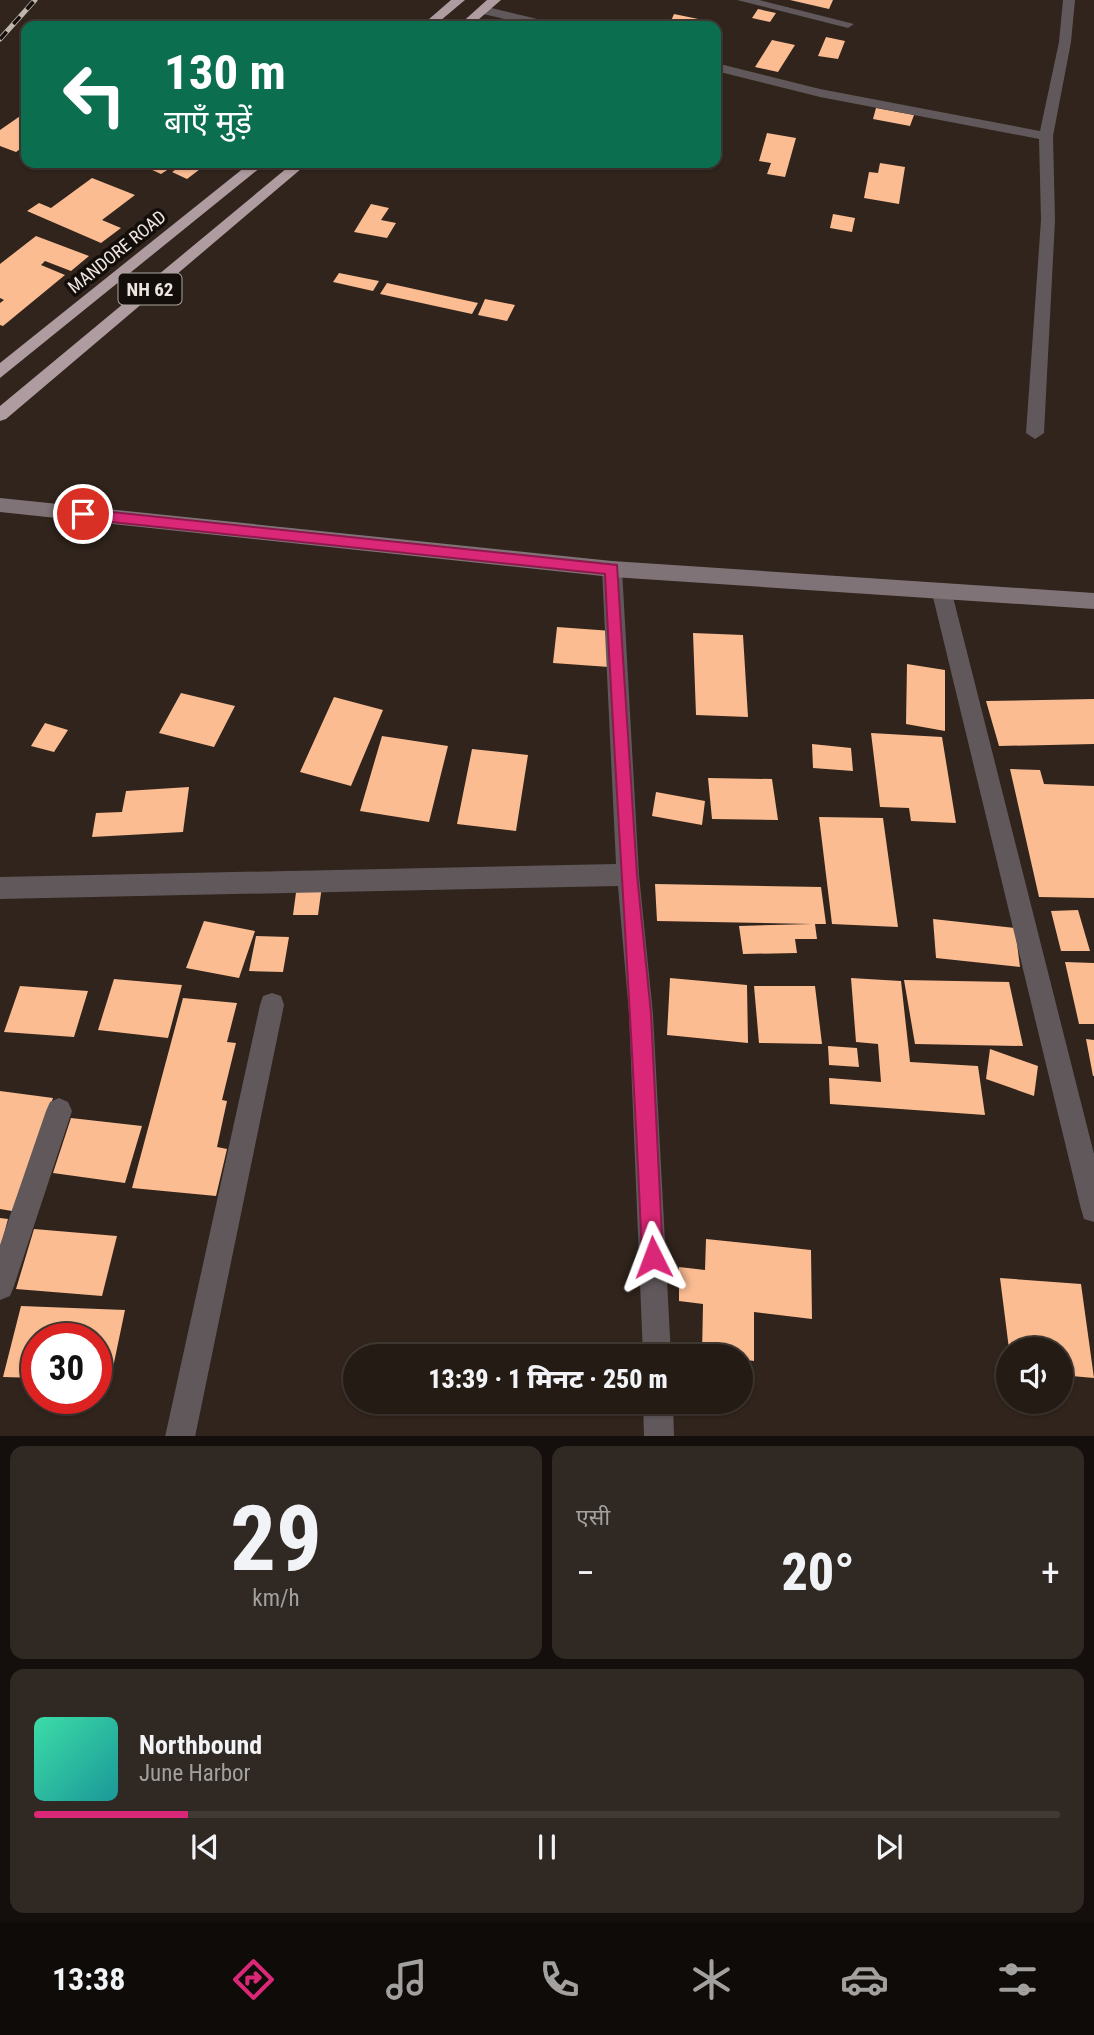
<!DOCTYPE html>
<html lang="hi">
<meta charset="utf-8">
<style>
body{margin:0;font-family:"Roboto Condensed","Noto Sans Devanagari",sans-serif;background:#302822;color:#f1f3f6;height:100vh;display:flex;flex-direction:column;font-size:26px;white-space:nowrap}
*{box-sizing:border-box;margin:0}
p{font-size:23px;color:#a3a1a0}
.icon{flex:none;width:38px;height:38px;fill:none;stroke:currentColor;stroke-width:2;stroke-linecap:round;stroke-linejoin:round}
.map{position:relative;height:1436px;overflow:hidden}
.side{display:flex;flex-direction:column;gap:10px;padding:10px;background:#140f0c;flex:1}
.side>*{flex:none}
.top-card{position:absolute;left:21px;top:21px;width:700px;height:147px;border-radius:14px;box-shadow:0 2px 5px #0004,0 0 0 2px #413934;background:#0b6e4f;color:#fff;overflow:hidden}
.fabs{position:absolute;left:996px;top:1337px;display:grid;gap:14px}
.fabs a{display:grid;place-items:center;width:77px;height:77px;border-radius:50%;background:#241b15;box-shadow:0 2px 5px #0004,0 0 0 2px #413934;font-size:35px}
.speed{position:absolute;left:21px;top:1323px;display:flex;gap:14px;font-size:35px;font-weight:700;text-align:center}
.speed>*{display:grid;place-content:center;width:91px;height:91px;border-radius:50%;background:#241b15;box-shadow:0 2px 5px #0004,0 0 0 2px #413934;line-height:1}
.speed .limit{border:10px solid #d22;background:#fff;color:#111}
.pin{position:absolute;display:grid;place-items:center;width:60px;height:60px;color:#fff;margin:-30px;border:4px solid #fff;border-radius:50%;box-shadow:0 2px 7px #0007}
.me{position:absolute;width:77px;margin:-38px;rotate:357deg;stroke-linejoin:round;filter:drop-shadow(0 0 5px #0008)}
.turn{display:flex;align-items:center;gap:24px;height:147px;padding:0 28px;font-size:32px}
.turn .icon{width:91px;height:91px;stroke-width:2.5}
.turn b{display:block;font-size:49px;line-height:60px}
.big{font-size:52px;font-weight:800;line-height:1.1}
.side .card{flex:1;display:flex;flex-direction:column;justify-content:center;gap:10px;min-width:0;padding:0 24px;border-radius:14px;background:#302822}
.side .dial{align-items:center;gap:0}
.dial b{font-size:91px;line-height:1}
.song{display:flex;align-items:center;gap:21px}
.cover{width:84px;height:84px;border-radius:10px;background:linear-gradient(135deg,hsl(160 70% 55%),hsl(180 70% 35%))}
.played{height:7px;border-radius:4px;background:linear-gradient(90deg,#db2777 15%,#413934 15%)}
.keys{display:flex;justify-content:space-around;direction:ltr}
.heat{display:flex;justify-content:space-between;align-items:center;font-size:38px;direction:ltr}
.side .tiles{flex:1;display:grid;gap:10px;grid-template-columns:1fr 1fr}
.card:last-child{grid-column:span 2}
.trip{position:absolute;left:343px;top:1344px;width:410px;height:70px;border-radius:35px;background:#241b15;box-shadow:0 2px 5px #0004,0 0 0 2px #413934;font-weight:800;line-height:70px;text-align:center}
.menu{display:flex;height:112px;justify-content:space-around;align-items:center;background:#0e0b08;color:#a3a1a0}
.menu .icon{width:49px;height:49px}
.menu .on{color:#db2777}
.menu b{font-size:32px;color:#f1f3f6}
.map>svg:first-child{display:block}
</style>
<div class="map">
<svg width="1094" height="1437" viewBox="0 0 1094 1437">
<rect width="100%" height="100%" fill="#30241c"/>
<path fill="#fbbc92" d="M790,0H833L829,9Z
M758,9L776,13L770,22L752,18Z
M674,14L708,21L701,26L671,21Z
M826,37L845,41L838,59L818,56Z
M772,40L795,45L778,72L755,67Z
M876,108L914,115L910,126L873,119Z
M26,112V145L16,152L0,146V130Z
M767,133L796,138L785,177L767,174L771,163L759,161Z
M137,163H178L161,174Z
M185,163H208L187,179L172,172Z
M880,163L905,167L899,204L864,198L869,172L878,173Z
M92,178L135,195L102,220L121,228L101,243L27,211L39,203L51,208Z
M371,204L389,208L381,220L396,223L387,238L354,232Z
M833,214L855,218L852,232L830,228Z
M36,236L89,256L71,271L45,261L41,265L65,275L3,326L0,325V303L4,300L0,298V264Z
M339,273L379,281L373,291L333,282Z
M387,283L478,303L472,314L380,294Z
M485,299L515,305L507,321L478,315Z
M557,627L612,631L609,667L553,663Z
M693,633L743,635L748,717L696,715Z
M907,664L945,670V731L906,724Z
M181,693L235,706L214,747L159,733Z
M334,697L383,710L351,786L300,772Z
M1094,699V744L999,746L986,701Z
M45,723L68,730L54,752L31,746Z
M871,733L942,737L956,823L911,821L909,808L880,807Z
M382,736L448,746L429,822L360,811Z
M812,744L851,748L853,771L813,768Z
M472,749L528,755L516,831L457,824Z
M1010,769L1040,770L1044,784L1094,786V898L1039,897Z
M708,778L772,779L778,820L712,819Z
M189,787L183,832L92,837L96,813L122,812L126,791Z
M656,792L705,801L702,825L652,816Z
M819,817L883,818L898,927L832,924Z
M655,884L821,887L826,924H815L817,939H795L797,953L743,954L739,926L812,924L657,921Z
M297,885L322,886L318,915H293Z
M1078,910L1090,951H1061L1051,911Z
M933,919L1015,928L1020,967L936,958Z
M204,921L255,931L239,978L186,968Z
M256,936L289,937L283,972L249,971Z
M1065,962L1094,963V1024H1079Z
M670,978L747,985L748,1043L667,1035Z
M851,978L901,981L910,1062L978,1066L985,1115L830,1104L829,1078L881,1082L878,1044L856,1042Z
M114,979L182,985L168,1038L98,1030Z
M904,980L1009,982L1023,1046L915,1044Z
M20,986L88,991L74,1037L4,1032Z
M754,986H815L822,1044L759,1043Z
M183,998L237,1003L227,1042L236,1043L222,1100L227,1101L217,1147L227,1149L216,1196L132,1188Z
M1086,1039L1094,1040V1076H1093Z
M828,1046L857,1048L859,1067L829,1065Z
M990,1049L1038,1066L1034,1096L986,1079Z
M0,1091L53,1098L12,1211L0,1209Z
M71,1118L142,1126L125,1183L53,1173Z
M0,1218L8,1219L1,1245H0Z
M34,1229L117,1236L102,1296L16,1289Z
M706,1239L811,1250L812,1319L754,1312V1361L740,1359V1356L702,1355L703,1304L679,1301V1267L705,1270Z
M1000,1278L1081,1284L1094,1378L1060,1375V1349H1009Z
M21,1306L125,1310L110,1382L96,1381V1339H37V1378L3,1377Z"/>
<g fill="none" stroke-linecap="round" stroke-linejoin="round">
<path fill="#60585a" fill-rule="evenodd" d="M737,0H759L854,24L848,28Z
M1063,0H1075L1071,42L1053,136L1055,220L1044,433L1035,439L1026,433L1041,220L1039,139L820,97L716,71V63L820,89L1040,131L1059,42Z
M483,6L554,23L556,26H535L479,13V7Z
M612,561L619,564L622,569L639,875L653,1014L671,1356H643L629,1014L618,886L0,899V877L616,864L602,569L605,564Z
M942,585L949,587L952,593L1094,1154V1222L1084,1219L1081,1209L932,593L935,587Z
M272,993L281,996L284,1005L195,1437H165L260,1005L263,996Z
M59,1098L68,1102L72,1111L14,1286L10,1296L0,1300V1245L46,1111L50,1102Z
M643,1402H673L674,1437H644Z"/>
<path fill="#807377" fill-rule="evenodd" d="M0,498L612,561L1094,593V609L612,577L0,512Z"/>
<path fill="#af9ca0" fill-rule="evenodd" d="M451,0H465L434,26H421Z
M487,0H501L471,26H458Z
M250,163H266L0,378V363Z
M293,163H308L6,419L0,421V406Z"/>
<g stroke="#bfb6af" stroke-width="5">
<path id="rail" d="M0,39L35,0"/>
</g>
<use href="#rail" stroke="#140e0b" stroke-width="3.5" stroke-dasharray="10" stroke-linecap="butt"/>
</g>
<path fill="#db2777" stroke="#8e194d" stroke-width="2" d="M83,509L617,565L637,875L651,1014L663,1257L660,1265L653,1268L646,1265L642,1257C633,1030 616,802 605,574L83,519L76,514Z"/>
<g text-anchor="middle" stroke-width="7" stroke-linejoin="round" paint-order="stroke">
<g font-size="18" fill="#ede5df" stroke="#140e0b">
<text transform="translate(117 252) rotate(-39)" y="6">MANDORE ROAD</text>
</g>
<rect fill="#140e0b" stroke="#aca49f" stroke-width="2" x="118.5" y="273.5" width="63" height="31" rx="5"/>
<g font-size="19" font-weight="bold" fill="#ede5df">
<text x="150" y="296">NH 62</text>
</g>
</g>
</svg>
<div class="fabs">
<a><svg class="icon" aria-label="sound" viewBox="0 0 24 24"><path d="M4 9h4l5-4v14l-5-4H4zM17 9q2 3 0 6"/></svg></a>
</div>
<div class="speed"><div class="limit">30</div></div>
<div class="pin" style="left:83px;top:514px;background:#d93025"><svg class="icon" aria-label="arrive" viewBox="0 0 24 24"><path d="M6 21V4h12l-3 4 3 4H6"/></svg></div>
<svg class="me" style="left:653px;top:1257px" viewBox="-20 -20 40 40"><path d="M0-17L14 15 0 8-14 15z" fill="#db2777" stroke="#fff" stroke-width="4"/></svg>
<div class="trip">13:39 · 1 मिनट · 250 m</div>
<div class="top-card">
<div class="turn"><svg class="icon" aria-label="left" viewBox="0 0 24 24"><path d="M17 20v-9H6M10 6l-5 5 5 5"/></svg><div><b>130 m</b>बाएँ मुड़ें</div></div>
</div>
</div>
<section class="side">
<div class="tiles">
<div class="card dial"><b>29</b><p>km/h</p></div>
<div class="card"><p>एसी</p>
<div class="heat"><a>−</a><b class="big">20°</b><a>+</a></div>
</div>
<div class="card">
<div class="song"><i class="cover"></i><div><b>Northbound</b><p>June Harbor</p></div></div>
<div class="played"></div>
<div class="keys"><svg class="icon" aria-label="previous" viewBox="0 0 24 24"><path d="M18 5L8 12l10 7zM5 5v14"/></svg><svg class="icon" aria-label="pause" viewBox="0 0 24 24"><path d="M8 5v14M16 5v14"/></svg><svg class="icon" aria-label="next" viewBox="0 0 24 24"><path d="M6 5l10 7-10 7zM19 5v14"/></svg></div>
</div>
</div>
</section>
<nav class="menu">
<b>13:38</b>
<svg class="icon on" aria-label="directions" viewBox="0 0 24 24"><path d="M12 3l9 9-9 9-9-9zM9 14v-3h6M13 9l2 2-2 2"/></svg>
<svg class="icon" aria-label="music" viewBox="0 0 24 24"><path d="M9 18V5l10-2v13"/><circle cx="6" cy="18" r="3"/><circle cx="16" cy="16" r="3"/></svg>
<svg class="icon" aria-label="phone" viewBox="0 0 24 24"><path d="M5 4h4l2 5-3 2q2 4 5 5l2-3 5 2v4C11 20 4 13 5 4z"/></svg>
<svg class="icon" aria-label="climate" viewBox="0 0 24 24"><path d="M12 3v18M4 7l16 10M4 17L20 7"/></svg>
<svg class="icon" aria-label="car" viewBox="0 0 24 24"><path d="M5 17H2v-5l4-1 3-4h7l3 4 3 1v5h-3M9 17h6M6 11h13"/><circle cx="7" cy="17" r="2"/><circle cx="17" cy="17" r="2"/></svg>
<svg class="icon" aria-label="filters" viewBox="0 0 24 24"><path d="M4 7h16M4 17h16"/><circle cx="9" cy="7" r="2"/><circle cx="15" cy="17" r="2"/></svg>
</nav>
